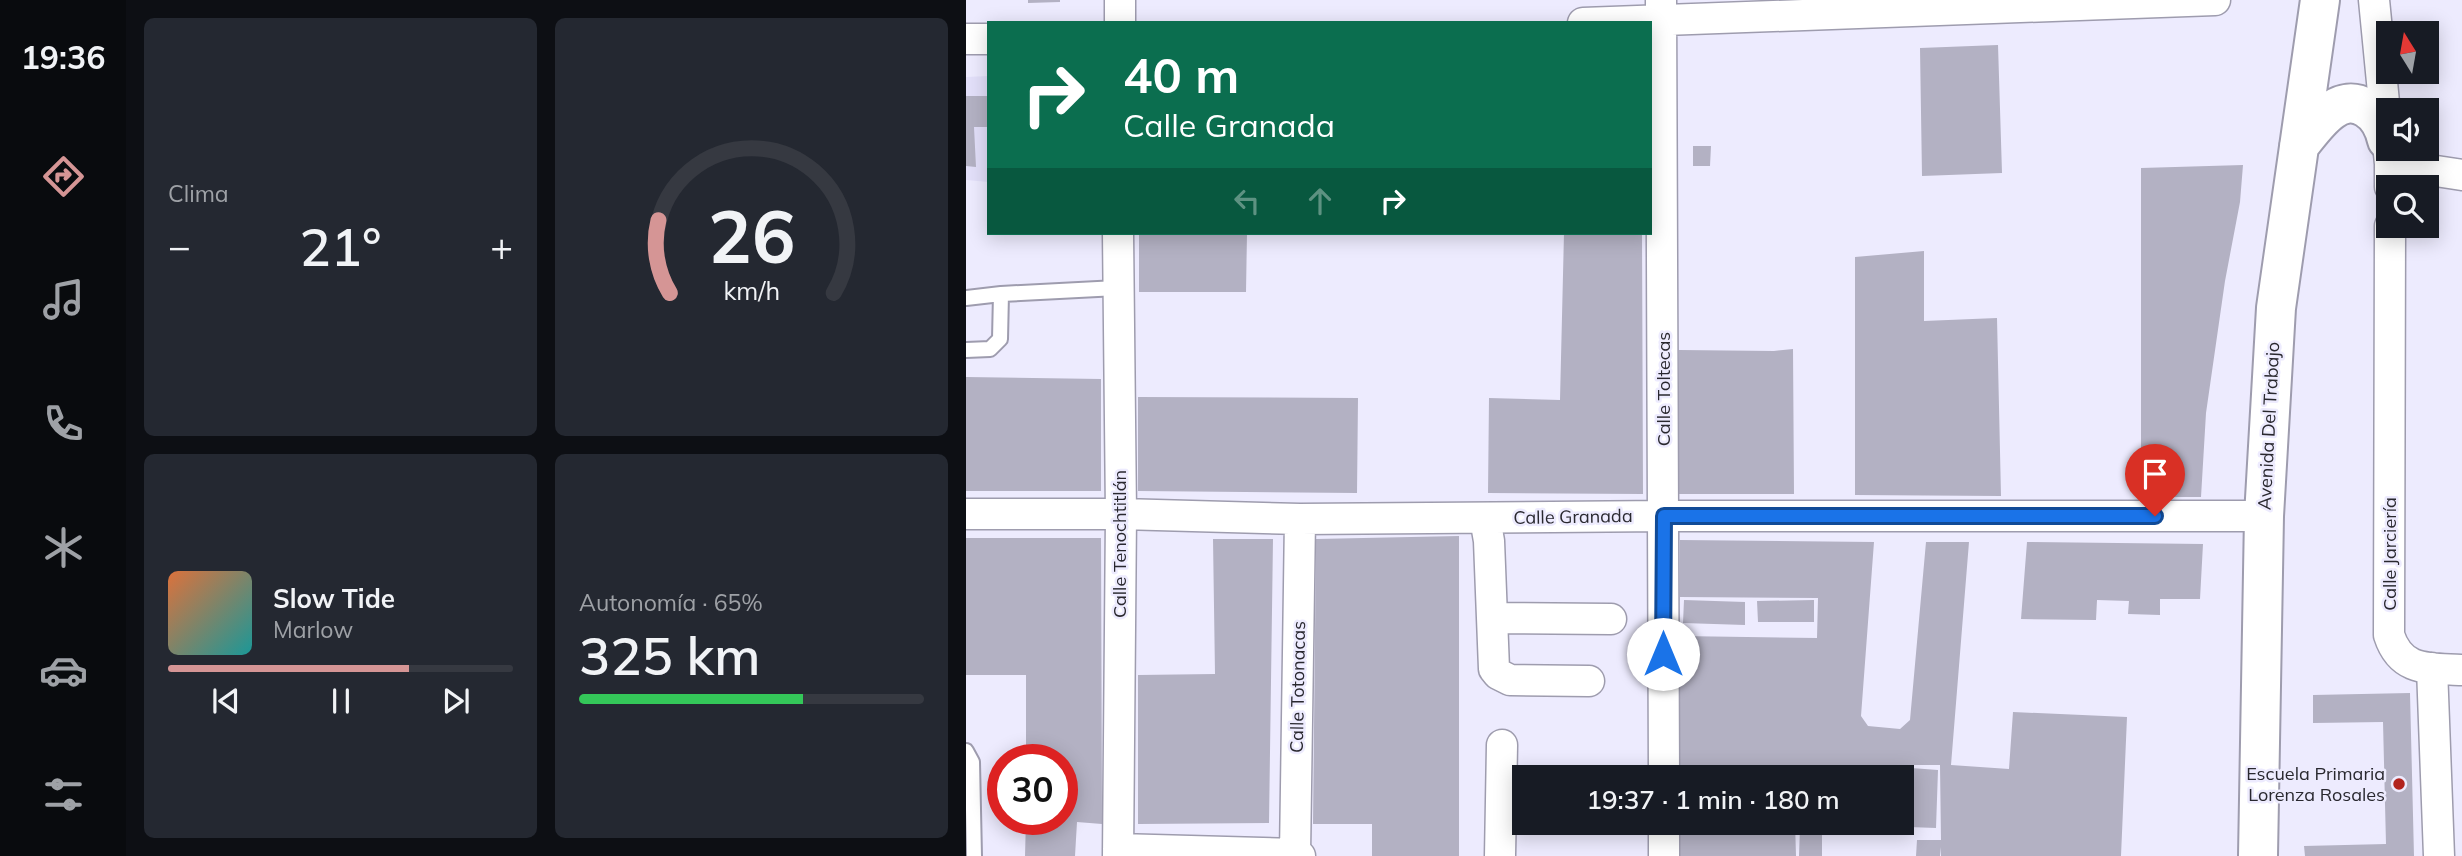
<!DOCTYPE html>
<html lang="es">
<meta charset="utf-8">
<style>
body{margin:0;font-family:Mulish,sans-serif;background:#242831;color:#f1f3f6;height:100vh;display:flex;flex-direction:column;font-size:26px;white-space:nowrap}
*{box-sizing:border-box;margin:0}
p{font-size:23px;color:#9ea1a6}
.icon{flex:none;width:38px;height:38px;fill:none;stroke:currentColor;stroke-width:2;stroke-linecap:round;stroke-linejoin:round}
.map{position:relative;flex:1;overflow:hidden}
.side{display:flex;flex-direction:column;gap:18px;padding:18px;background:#0d0f14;width:840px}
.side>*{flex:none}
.top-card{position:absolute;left:21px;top:21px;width:665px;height:214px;border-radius:0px;box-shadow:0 4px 18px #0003;background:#0b6e4f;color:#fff;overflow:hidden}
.needle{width:46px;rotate:349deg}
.fabs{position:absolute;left:1410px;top:21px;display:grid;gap:14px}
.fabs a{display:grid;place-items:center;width:63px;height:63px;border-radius:0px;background:#171b24;box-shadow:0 4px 18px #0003;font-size:35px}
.speed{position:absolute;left:21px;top:744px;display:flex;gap:14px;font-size:35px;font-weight:700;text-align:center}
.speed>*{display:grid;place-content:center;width:91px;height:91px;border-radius:50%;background:#171b24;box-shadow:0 4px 18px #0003;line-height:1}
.speed .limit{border:10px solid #d22;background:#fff;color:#111}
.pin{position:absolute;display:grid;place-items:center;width:60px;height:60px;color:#fff;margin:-72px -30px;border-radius:50% 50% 50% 0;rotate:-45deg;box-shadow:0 0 7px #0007}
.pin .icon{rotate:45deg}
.me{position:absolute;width:77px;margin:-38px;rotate:0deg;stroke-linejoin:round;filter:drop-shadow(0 0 5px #0008)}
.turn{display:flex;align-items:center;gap:24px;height:147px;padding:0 21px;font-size:32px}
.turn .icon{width:91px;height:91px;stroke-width:2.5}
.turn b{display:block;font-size:49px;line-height:60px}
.lanes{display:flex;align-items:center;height:66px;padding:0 21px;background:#0003;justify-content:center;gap:35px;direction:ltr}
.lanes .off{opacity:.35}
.big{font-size:52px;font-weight:600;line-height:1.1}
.side .card{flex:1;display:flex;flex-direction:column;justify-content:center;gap:10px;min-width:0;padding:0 24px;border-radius:10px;background:#242831}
.side .dial{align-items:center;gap:0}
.dial svg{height:182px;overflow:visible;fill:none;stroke:#363941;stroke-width:7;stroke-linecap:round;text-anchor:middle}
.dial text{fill:#f1f3f6;stroke:none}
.song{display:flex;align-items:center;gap:21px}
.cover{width:84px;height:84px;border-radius:10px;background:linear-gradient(135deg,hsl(20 70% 55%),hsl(180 70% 35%))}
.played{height:7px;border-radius:4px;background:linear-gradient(90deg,#d59595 70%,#363941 70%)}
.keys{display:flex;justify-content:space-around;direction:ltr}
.heat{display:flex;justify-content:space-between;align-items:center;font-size:38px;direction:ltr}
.charge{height:10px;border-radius:5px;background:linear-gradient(90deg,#34c759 65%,#363941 0)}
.side .tiles{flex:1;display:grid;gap:18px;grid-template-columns:repeat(2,1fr)}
.trip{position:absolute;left:546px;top:765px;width:402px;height:70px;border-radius:0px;background:#171b24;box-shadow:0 4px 18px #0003;font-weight:600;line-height:70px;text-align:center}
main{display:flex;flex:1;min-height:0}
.tab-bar{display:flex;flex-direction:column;width:126px;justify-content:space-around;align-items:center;background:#090b0e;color:#9ea1a6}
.tab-bar .icon{width:49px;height:49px}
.tab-bar .selected{color:#d59595}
.tab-bar b{font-size:32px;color:#f1f3f6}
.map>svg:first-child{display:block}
</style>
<main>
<nav class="tab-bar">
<b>19:36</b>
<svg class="icon selected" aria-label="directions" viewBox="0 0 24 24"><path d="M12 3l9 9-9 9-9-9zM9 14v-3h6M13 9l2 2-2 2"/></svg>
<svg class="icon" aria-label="music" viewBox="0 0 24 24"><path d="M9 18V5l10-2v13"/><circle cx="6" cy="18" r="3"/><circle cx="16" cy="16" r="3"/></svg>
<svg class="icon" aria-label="phone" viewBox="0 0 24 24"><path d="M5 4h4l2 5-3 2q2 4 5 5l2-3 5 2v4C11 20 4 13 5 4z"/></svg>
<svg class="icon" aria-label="climate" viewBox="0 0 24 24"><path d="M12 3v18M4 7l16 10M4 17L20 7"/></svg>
<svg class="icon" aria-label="car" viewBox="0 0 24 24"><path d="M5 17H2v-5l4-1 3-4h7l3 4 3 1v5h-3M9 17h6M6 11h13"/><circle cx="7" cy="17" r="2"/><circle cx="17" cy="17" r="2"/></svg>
<svg class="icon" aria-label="filters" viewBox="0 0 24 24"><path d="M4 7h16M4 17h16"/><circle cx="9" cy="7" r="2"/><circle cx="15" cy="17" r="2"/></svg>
</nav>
<section class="side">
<div class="tiles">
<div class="card"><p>Clima</p>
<div class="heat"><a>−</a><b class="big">21°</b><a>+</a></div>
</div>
<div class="card dial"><svg viewBox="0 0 100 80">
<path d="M14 69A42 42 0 1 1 86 69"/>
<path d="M14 69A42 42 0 0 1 9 37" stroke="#d59595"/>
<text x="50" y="56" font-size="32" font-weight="700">26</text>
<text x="50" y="72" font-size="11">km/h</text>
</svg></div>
<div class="card">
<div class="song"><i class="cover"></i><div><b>Slow Tide</b><p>Marlow</p></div></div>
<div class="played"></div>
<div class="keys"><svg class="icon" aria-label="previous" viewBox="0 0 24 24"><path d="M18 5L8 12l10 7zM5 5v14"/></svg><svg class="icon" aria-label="pause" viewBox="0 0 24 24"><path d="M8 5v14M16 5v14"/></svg><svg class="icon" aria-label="next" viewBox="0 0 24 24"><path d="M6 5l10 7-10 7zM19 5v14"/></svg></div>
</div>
<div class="card"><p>Autonomía · 65%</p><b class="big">325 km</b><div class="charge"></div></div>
</div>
</section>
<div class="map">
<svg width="1496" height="856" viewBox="0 0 1496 856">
<rect width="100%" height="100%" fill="#edebfe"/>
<path fill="#e2dff9" d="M23,76V182L0,180V77Z"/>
<path fill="#b3b1c3" d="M62,0H94V2L62,3Z
M1032,45L1036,173L956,176L954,48Z
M0,96H23V127H8L10,167L0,166Z
M727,146H745L744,166H727Z
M1277,165L1274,202L1259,281L1240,413L1235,497H1175V168Z
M173,233H281L280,292H173Z
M598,233H676L677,494L522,493L523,398L594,400Z
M958,251V321L1031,318L1035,496L889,495V257Z
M827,349L828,494H713V350L808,351Z
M0,377L135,379V491H0Z
M172,397L392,398L391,493L172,491Z
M493,536V856H406V824H347L350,539Z
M0,538H135L136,824L111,822L109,856H59L60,819H96V760H60V675H0Z
M247,539H307L303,823L172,824V675L249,674Z
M714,540L908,542L895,716L902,726L934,729L944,720L960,542H1003L985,765L1043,769L1047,712L1161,717L1155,856H975L974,847V856H950L951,840H975L974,765H829V777H714V636L851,638L852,598L714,597Z
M1061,542L1237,544L1234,599H1194V615L1162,614L1163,601L1131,600L1130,620L1055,619Z
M718,600L779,602V625L717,623Z
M848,600V622H792L791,601Z
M1444,693L1448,856H1339L1338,846L1420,844L1417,722L1347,723V695Z
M834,768H859L858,777H834Z
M945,768L972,770L970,828L943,827Z
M878,774H925V777H878Z
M714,822H829L830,856H714Z
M878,822H924V827L878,826Z
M834,827H856V856H833Z"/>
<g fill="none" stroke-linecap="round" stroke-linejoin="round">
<g stroke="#9e9cae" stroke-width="18">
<path id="lane" d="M0,298L35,294L151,288
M0,350L24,349L34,339L35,294
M0,751L6,762L8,856"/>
</g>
<g stroke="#9e9cae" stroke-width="33">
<path id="street" d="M695,0L698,777
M1408,0L1424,164V187
M154,23V0
M617,23L1249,0
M0,39H23
M1424,164L1496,175
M1424,226L1423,635C1435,672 1462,668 1496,670
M152,233L155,514L152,856
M0,514H155L334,519L698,516H1298
M519,518L523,541L528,669L532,674L544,680L623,681
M527,618L645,619
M1466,668L1473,856
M698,822V856
M152,849L329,854L334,856
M329,854L334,519
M534,856L536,745"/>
</g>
<g stroke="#9e9cae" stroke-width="42">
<path id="primary" d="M1333,146C1349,127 1371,91 1400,108C1412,115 1418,127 1421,140
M1292,856L1298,516L1310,308L1354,0"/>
</g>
<use href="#lane" stroke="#fff" stroke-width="14"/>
<use href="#street" stroke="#fff" stroke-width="30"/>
<use href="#primary" stroke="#fff" stroke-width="38"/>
</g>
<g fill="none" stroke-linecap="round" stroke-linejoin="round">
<g stroke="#114b97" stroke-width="18">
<path id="route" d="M697,654L698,516H1189"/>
</g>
<use href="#route" stroke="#1a73e8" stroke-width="12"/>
</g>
<circle fill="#b2231e" stroke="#edebfe" stroke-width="2.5" cx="1433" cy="784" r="7"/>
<g text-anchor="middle" stroke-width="5" stroke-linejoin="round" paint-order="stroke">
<g font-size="18" fill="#29282f" stroke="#edebfe">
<text transform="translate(698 389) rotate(-90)" y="6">Calle Toltecas</text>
<text transform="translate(1303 426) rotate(-87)" y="6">Avenida Del Trabajo</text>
<text transform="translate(607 517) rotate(-1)" y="6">Calle Granada</text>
<text transform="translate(154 544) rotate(-90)" y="6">Calle Tenochtitlán</text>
<text transform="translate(1424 554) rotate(-90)" y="6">Calle Jarciería</text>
<text transform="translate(332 687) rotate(-89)" y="6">Calle Totonacas</text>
</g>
<g font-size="18" fill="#29282f" stroke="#edebfe" text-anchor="end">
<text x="1419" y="780">Escuela Primaria<tspan x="1419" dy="21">Lorenza Rosales</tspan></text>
</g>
</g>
</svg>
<div class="fabs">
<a><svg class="needle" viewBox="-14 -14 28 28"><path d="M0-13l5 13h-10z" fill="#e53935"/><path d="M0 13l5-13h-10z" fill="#9ea1a6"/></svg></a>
<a><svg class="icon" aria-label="sound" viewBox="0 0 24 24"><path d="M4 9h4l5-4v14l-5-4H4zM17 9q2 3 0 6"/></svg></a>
<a><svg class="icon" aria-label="search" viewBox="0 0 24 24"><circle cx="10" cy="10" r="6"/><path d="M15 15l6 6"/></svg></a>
</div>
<div class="speed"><div class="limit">30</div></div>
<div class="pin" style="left:1189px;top:516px;background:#d93025"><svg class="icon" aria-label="arrive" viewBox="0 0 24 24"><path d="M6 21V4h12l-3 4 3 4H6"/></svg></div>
<svg class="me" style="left:697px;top:654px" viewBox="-20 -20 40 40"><circle r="19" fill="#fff"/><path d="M0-13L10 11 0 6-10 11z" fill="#1a73e8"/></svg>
<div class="trip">19:37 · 1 min · 180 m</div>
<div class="top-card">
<div class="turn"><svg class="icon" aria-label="right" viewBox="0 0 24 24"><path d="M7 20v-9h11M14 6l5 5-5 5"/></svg><div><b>40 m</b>Calle Granada</div></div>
<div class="lanes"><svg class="icon off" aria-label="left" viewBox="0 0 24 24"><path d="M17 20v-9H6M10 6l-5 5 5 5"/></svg><svg class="icon off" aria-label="ahead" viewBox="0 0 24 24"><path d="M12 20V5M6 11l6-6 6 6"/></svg><svg class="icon" aria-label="right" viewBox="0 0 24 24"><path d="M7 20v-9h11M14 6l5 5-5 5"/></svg></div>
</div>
</div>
</main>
